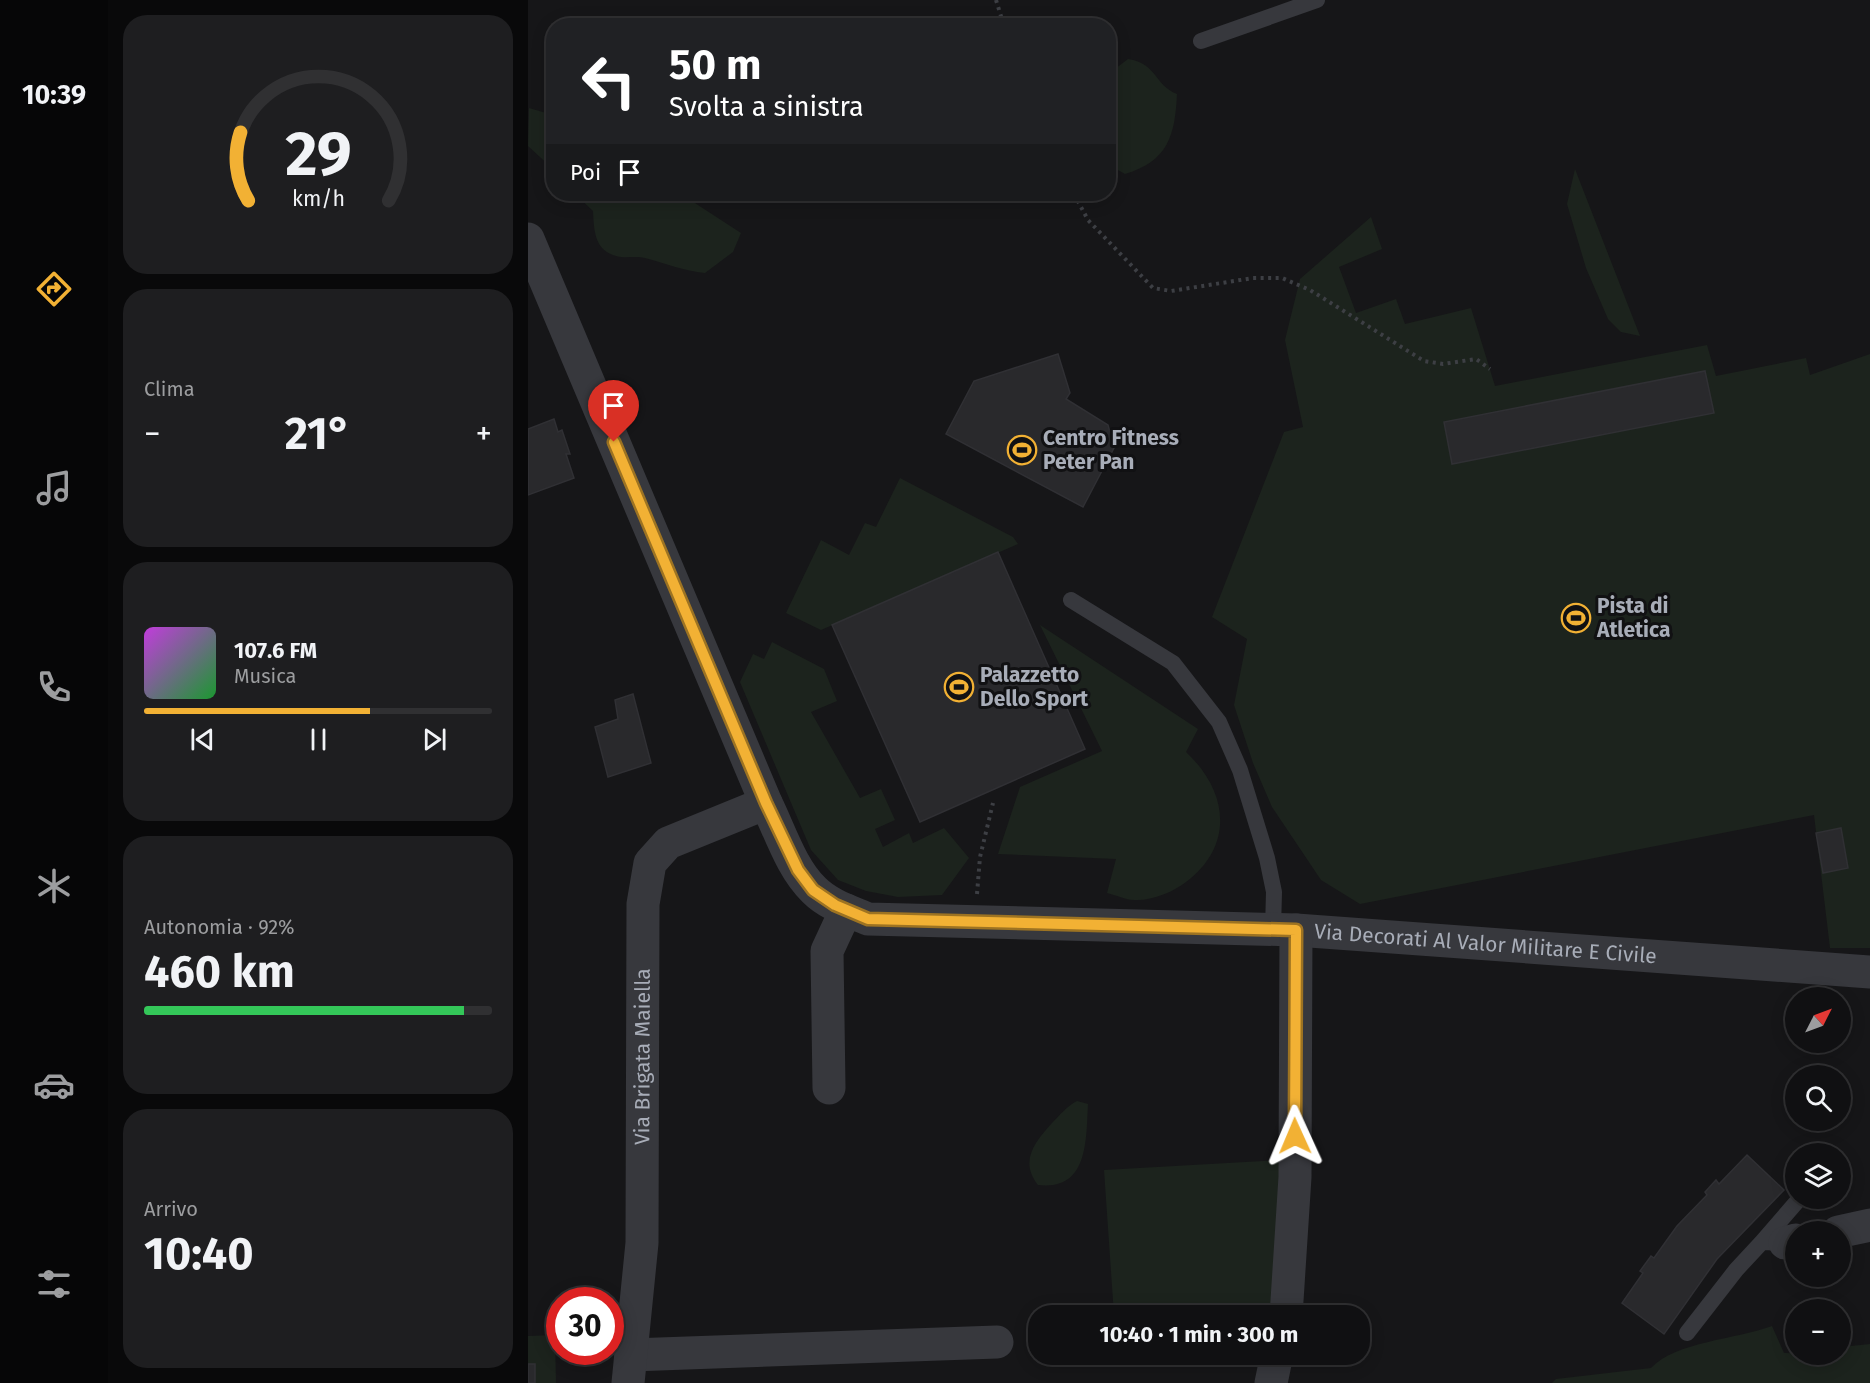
<!DOCTYPE html>
<html lang="it">
<meta charset="utf-8">
<style>
body{margin:0;font-family:"Fira Sans",sans-serif;background:#1e1e20;color:#f1f3f6;height:100vh;display:flex;flex-direction:column;font-size:22px;white-space:nowrap}
*{box-sizing:border-box;margin:0}
p{font-size:20px;color:#9c9d9f}
.icon{flex:none;width:33px;height:33px;fill:none;stroke:currentColor;stroke-width:2;stroke-linecap:round;stroke-linejoin:round}
.map{position:relative;flex:1;overflow:hidden}
.drawer{display:flex;flex-direction:column;gap:15px;padding:15px;background:#09090a;width:420px}
.drawer>*{flex:none}
.banner{position:absolute;left:18px;top:18px;width:570px;height:183px;border-radius:24px;box-shadow:0 3px 15px #0003,0 0 0 2px #303032;background:#202124;color:#fff;overflow:hidden}
.needle{width:39px;rotate:48deg}
.fabs{position:absolute;left:1257px;top:987px;display:grid;gap:12px}
.fabs a{display:grid;place-items:center;width:66px;height:66px;border-radius:50%;background:#101012;box-shadow:0 3px 15px #0003,0 0 0 2px #303032;font-size:30px}
.speed{position:absolute;left:18px;top:1287px;display:flex;gap:12px;font-size:30px;font-weight:700;text-align:center}
.speed>*{display:grid;place-content:center;width:78px;height:78px;border-radius:50%;background:#101012;box-shadow:0 3px 15px #0003,0 0 0 2px #303032;line-height:1}
.speed .limit{border:9px solid #d22;background:#fff;color:#111}
.pin{position:absolute;display:grid;place-items:center;width:51px;height:51px;color:#fff;margin:-62px -26px;border-radius:50% 50% 50% 0;rotate:-45deg;box-shadow:0 0 6px #0007}
.pin .icon{rotate:45deg}
.me{position:absolute;width:66px;margin:-33px;rotate:359deg;stroke-linejoin:round;filter:drop-shadow(0 0 4px #0008)}
.turn{display:flex;align-items:center;gap:21px;height:126px;padding:0 24px;font-size:27px}
.turn .icon{width:78px;height:78px;stroke-width:2.5}
.turn b{display:block;font-size:42px;line-height:51px}
.then{display:flex;align-items:center;height:57px;padding:0 24px;background:#0003;gap:12px;font-size:22px}
.big{font-size:45px;font-weight:700;line-height:1.1}
.drawer .card{flex:1;display:flex;flex-direction:column;justify-content:center;gap:9px;min-width:0;padding:0 21px;border-radius:24px;background:#1e1e20}
.drawer .dial{align-items:center;gap:0}
.dial svg{height:156px;overflow:visible;fill:none;stroke:#303032;stroke-width:7;stroke-linecap:round;text-anchor:middle}
.dial text{fill:#f1f3f6;stroke:none}
.song{display:flex;align-items:center;gap:18px}
.cover{width:72px;height:72px;border-radius:9px;background:linear-gradient(135deg,hsl(290 70% 55%),hsl(130 70% 35%))}
.played{height:6px;border-radius:3px;background:linear-gradient(90deg,#f2b134 65%,#303032 65%)}
.keys{display:flex;justify-content:space-around;direction:ltr}
.heat{display:flex;justify-content:space-between;align-items:center;font-size:33px;direction:ltr}
.charge{height:9px;border-radius:4px;background:linear-gradient(90deg,#34c759 92%,#303032 0)}
.trip{position:absolute;left:500px;top:1305px;width:342px;height:60px;border-radius:24px;background:#101012;box-shadow:0 3px 15px #0003,0 0 0 2px #303032;font-weight:700;line-height:60px;text-align:center}
main{display:flex;flex:1;min-height:0}
.menu{display:flex;flex-direction:column;width:108px;justify-content:space-around;align-items:center;background:#060607;color:#9c9d9f}
.menu .icon{width:42px;height:42px}
.menu .on{color:#f2b134}
.menu b{font-size:27px;color:#f1f3f6}
.map>svg:first-child{display:block}
</style>
<main>
<nav class="menu">
<b>10:39</b>
<svg class="icon on" aria-label="directions" viewBox="0 0 24 24"><path d="M12 3l9 9-9 9-9-9zM9 14v-3h6M13 9l2 2-2 2"/></svg>
<svg class="icon" aria-label="music" viewBox="0 0 24 24"><path d="M9 18V5l10-2v13"/><circle cx="6" cy="18" r="3"/><circle cx="16" cy="16" r="3"/></svg>
<svg class="icon" aria-label="phone" viewBox="0 0 24 24"><path d="M5 4h4l2 5-3 2q2 4 5 5l2-3 5 2v4C11 20 4 13 5 4z"/></svg>
<svg class="icon" aria-label="climate" viewBox="0 0 24 24"><path d="M12 3v18M4 7l16 10M4 17L20 7"/></svg>
<svg class="icon" aria-label="car" viewBox="0 0 24 24"><path d="M5 17H2v-5l4-1 3-4h7l3 4 3 1v5h-3M9 17h6M6 11h13"/><circle cx="7" cy="17" r="2"/><circle cx="17" cy="17" r="2"/></svg>
<svg class="icon" aria-label="filters" viewBox="0 0 24 24"><path d="M4 7h16M4 17h16"/><circle cx="9" cy="7" r="2"/><circle cx="15" cy="17" r="2"/></svg>
</nav>
<section class="drawer">
<div class="card dial"><svg viewBox="0 0 100 80">
<path d="M14 69A42 42 0 1 1 86 69"/>
<path d="M14 69A42 42 0 0 1 10 34" stroke="#f2b134"/>
<text x="50" y="56" font-size="32" font-weight="700">29</text>
<text x="50" y="72" font-size="11">km/h</text>
</svg></div>
<div class="card"><p>Clima</p>
<div class="heat"><a>−</a><b class="big">21°</b><a>+</a></div>
</div>
<div class="card">
<div class="song"><i class="cover"></i><div><b>107.6 FM</b><p>Musica</p></div></div>
<div class="played"></div>
<div class="keys"><svg class="icon" aria-label="previous" viewBox="0 0 24 24"><path d="M18 5L8 12l10 7zM5 5v14"/></svg><svg class="icon" aria-label="pause" viewBox="0 0 24 24"><path d="M8 5v14M16 5v14"/></svg><svg class="icon" aria-label="next" viewBox="0 0 24 24"><path d="M6 5l10 7-10 7zM19 5v14"/></svg></div>
</div>
<div class="card"><p>Autonomia · 92%</p><b class="big">460 km</b><div class="charge"></div></div>
<div class="card"><p>Arrivo</p><b class="big">10:40</b></div>
</section>
<div class="map">
<svg width="1342" height="1383" viewBox="0 0 1342 1383">
<rect width="100%" height="100%" fill="#161618"/>
<path fill="#1c231d" d="M600,59C630,64 626,85 649,94C647,136 640,161 597,174L581,165L580,81L587,69Z
M1,108L25,115V169L0,146Z
M1047,169L1112,336L1093,332L1080,319L1058,268L1039,204Z
M47,194H153L213,233L205,252L177,273C156,271 137,263 117,258C109,256 101,258 93,257C67,253 66,233 65,211Z
M843,217L854,249L811,267L828,313L868,299L877,324L943,308L967,386L1179,345L1188,376L1278,358L1282,375L1342,354V948H1302L1286,815L832,904L793,880L744,807L725,763L706,705L719,639L684,617L756,432L775,427L757,340L772,279Z
M372,478L485,537L490,544L293,630L258,613L293,540L321,555L337,523L348,527Z
M512,625L670,729L658,752C700,791 707,845 658,882C645,892 624,901 606,900C598,900 588,895 579,893L588,859L470,854L492,787L574,751Z
M244,642L296,669L309,701L283,712L332,798L353,789L367,820L347,829L355,847L381,833L385,843L416,828L441,858L414,895L370,897L338,891L310,880L283,850L212,682L225,654L236,659Z
M549,1101L560,1104C558,1139 561,1191 510,1185C491,1161 507,1142 524,1123C532,1115 539,1106 549,1101Z
M752,1160L750,1315H586L576,1170Z
M1244,1326L1256,1353L1312,1354L1313,1347L1342,1344V1383H1024L1028,1379L1123,1368C1147,1342 1209,1339 1244,1326Z
M27,1335L28,1383H0V1336Z"/>
<path fill="#29292c" stroke="#303034" stroke-width="1.5" d="M530,354L542,393L538,399L580,425L586,448L555,507L418,434L446,381Z
M1177,371L1186,413L924,464L916,422Z
M26,419L30,432L34,430L42,454H38L46,478L0,495V429Z
M470,552L557,749L392,822L304,625Z
M105,694L123,763L80,777L67,727L90,719L87,700Z
M1313,828L1320,868L1295,873L1288,833Z
M1219,1155L1256,1190L1189,1259L1136,1334L1094,1303L1115,1273L1112,1271L1123,1256L1126,1258L1149,1226L1179,1195L1177,1192L1188,1180L1191,1184Z
M0,1364H7V1383H0Z"/>
<g fill="none" stroke-linecap="round" stroke-linejoin="round">
<path stroke="#3d3f44" stroke-width="4" stroke-dasharray="3 4.5" stroke-linecap="butt" d="M468,0L476,26
M546,194L560,220L625,288L643,291L725,278H754L782,290L896,361L915,364L948,359L962,369
M449,894L452,857L465,803"/>
<path stroke="#37383d" stroke-width="16" d="M673,41L789,0
M543,600L645,663L691,722L712,770L739,858L746,892L745,929
M1267,1172L1268,1174
M1234,1242L1272,1198
M1159,1333L1208,1270L1234,1242L1257,1243"/>
<g stroke="#37383d" stroke-width="33">
<path id="s1" d="M0,239L238,803C252,831 263,868 286,890C301,905 321,911 340,919L768,930L1342,972"/>
<path d="M301,1088L299,951L318,910"/>
<path d="M1310,1232L1342,1225"/>
<path d="M1257,1243L1268,1240"/>
<path d="M758,1316L767,1177L768,930"/>
<path d="M103,1355L469,1342"/>
<path id="s2" d="M100,1383L114,1243L115,904L122,863L140,843L238,803"/>
<path d="M743,1383L749,1354"/>
</g>
</g>
<g fill="none" stroke-linecap="round" stroke-linejoin="round">
<g stroke="#9d7322" stroke-width="15">
<path id="route" d="M86,442L238,803L270,870L285,890L307,905L340,919L768,930L767,1136"/>
</g>
<use href="#route" stroke="#f2b134" stroke-width="10"/>
</g>
<defs>
<g id="stadium-ring" transform="scale(1.5)"><circle r="9.5" fill="#111113" stroke="#f2b134" stroke-width="1.5"/><path d="M0-5a6.5 5 0 1 0 0 10a6.5 5 0 1 0 0-10ZM-3.5-1.8h7v3.6h-7Z" fill="#f2b134"/></g>
</defs>
<g fill-rule="evenodd">
<use href="#stadium-ring" x="494" y="450"/>
<use href="#stadium-ring" x="1048" y="618"/>
<use href="#stadium-ring" x="431" y="687"/>
</g>
<g text-anchor="middle" stroke-width="6" stroke-linejoin="round" paint-order="stroke">
<g font-size="21" font-weight="bold" fill="#a8adb8" stroke="#111113" text-anchor="start">
<text x="515" y="445">Centro Fitness<tspan x="515" dy="24">Peter Pan</tspan></text>
<text x="1069" y="613">Pista di<tspan x="1069" dy="24">Atletica</tspan></text>
<text x="452" y="682">Palazzetto<tspan x="452" dy="24">Dello Sport</tspan></text>
</g>
<g font-size="21" fill="#a8adb8" stroke="#111113">
<text dy="7" stroke="none"><textPath href="#s1" startOffset="1392">Via Decorati Al Valor Militare E Civile</textPath></text>
<text dy="7" stroke="none"><textPath href="#s2" startOffset="327">Via Brigata Maiella</textPath></text>
</g>
</g>
</svg>
<div class="fabs">
<a><svg class="needle" viewBox="-14 -14 28 28"><path d="M0-13l5 13h-10z" fill="#e53935"/><path d="M0 13l5-13h-10z" fill="#9c9d9f"/></svg></a>
<a><svg class="icon" aria-label="search" viewBox="0 0 24 24"><circle cx="10" cy="10" r="6"/><path d="M15 15l6 6"/></svg></a>
<a><svg class="icon" aria-label="layers" viewBox="0 0 24 24"><path d="M12 4l9 5-9 5-9-5zM3 14l9 5 9-5"/></svg></a>
<a>+</a>
<a>−</a>
</div>
<div class="speed"><div class="limit">30</div></div>
<div class="pin" style="left:86px;top:442px;background:#d93025"><svg class="icon" aria-label="arrive" viewBox="0 0 24 24"><path d="M6 21V4h12l-3 4 3 4H6"/></svg></div>
<svg class="me" style="left:767px;top:1136px" viewBox="-20 -20 40 40"><path d="M0-17L14 15 0 8-14 15z" fill="#f2b134" stroke="#fff" stroke-width="4"/></svg>
<div class="trip">10:40 · 1 min · 300 m</div>
<div class="banner">
<div class="turn"><svg class="icon" aria-label="left" viewBox="0 0 24 24"><path d="M17 20v-9H6M10 6l-5 5 5 5"/></svg><div><b>50 m</b>Svolta a sinistra</div></div>
<div class="then">Poi<svg class="icon" aria-label="arrive" viewBox="0 0 24 24"><path d="M6 21V4h12l-3 4 3 4H6"/></svg></div>
</div>
</div>
</main>
